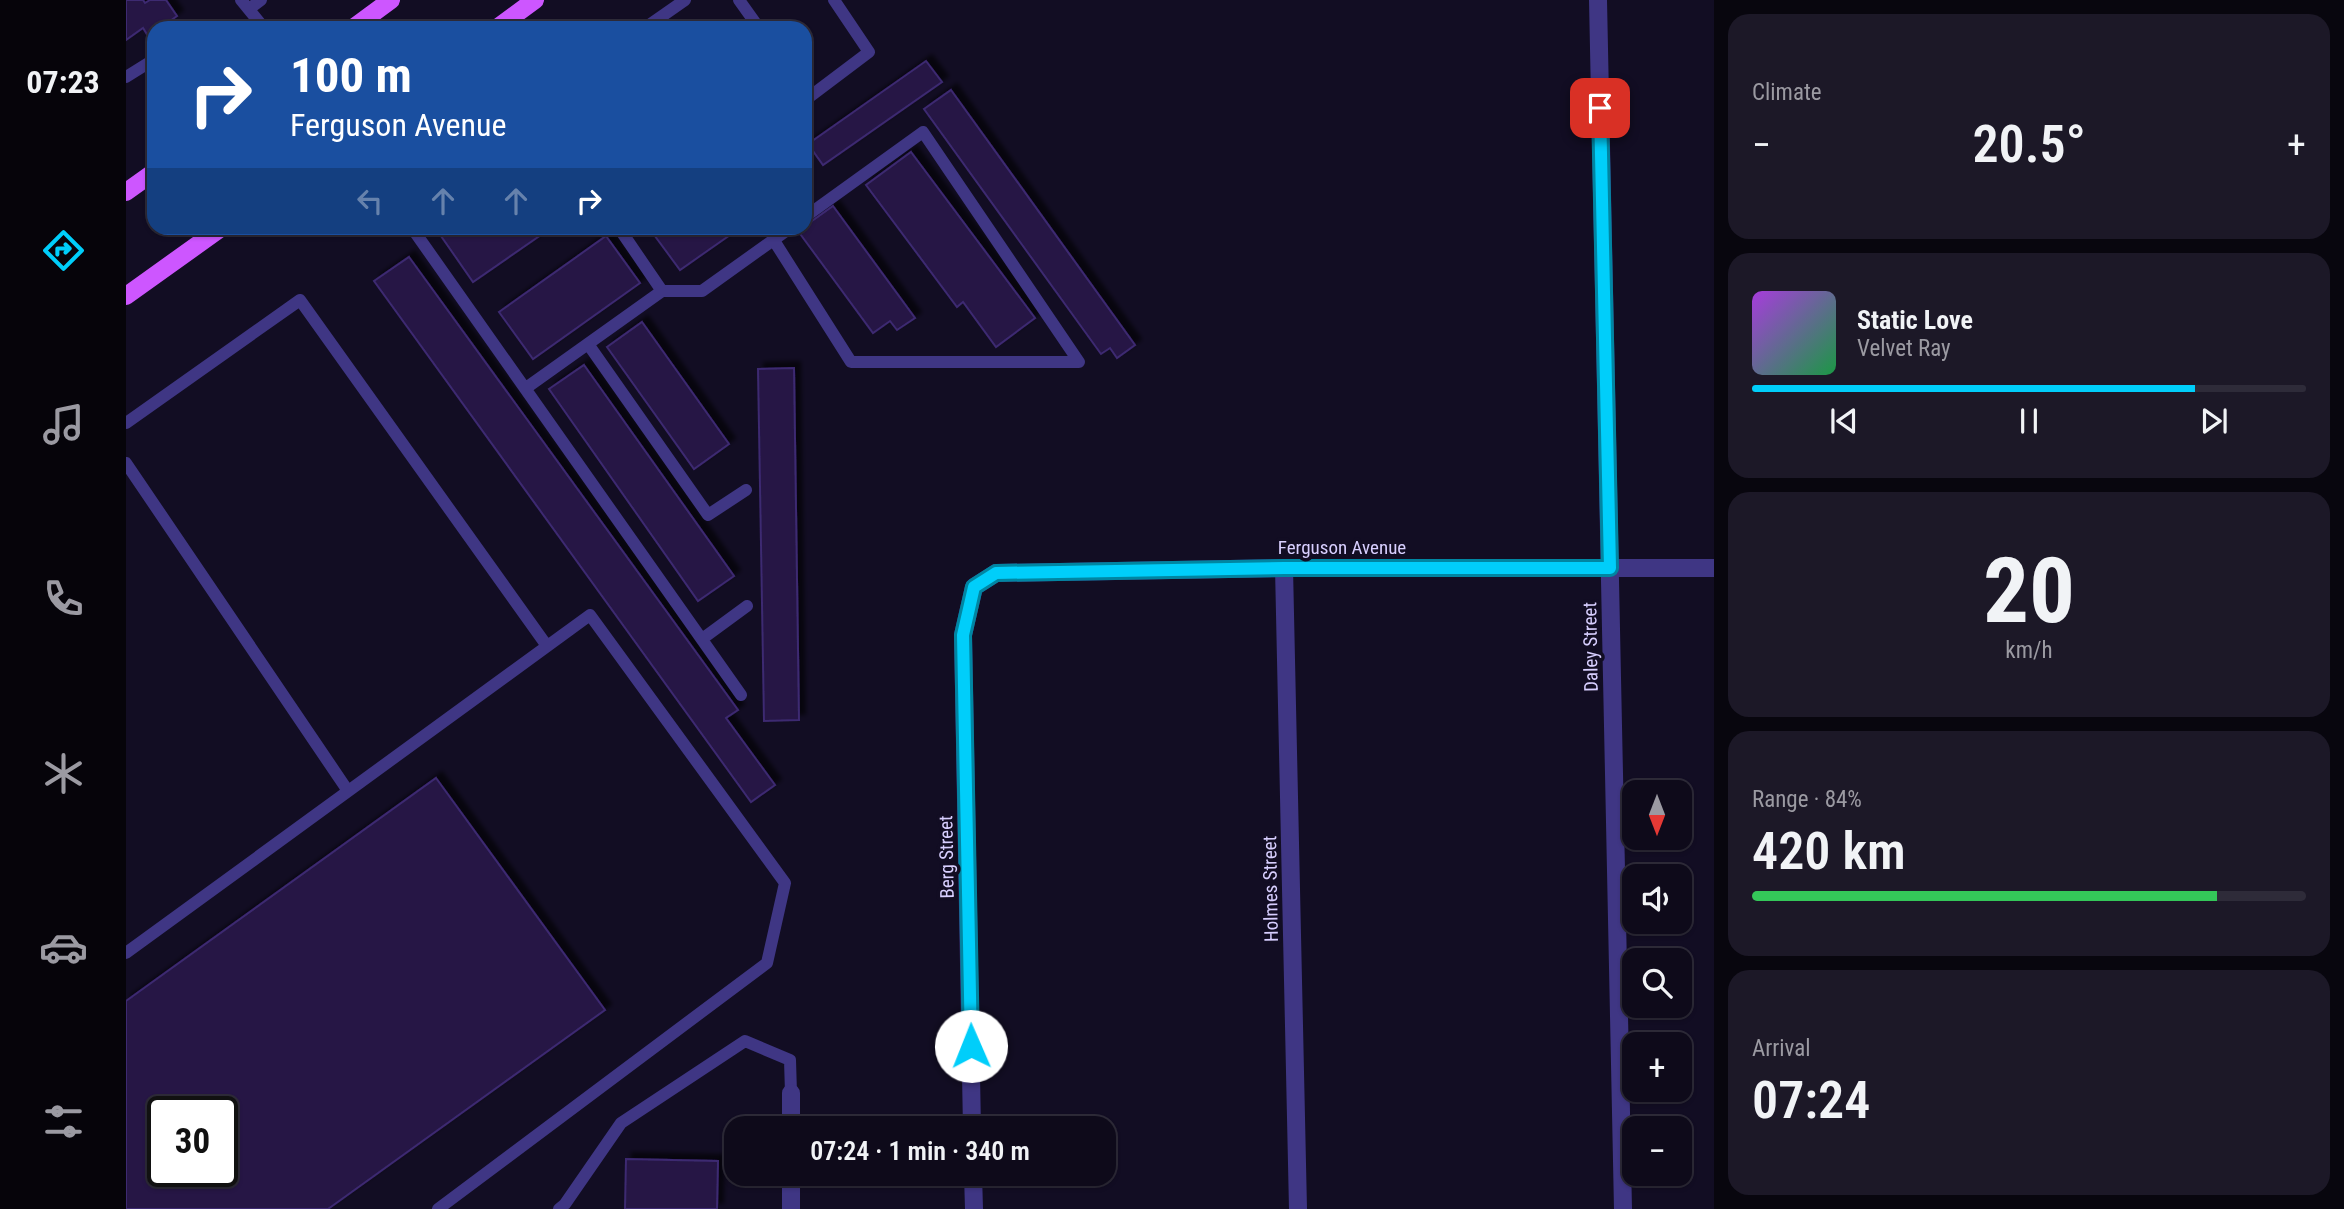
<!DOCTYPE html>
<meta charset="utf-8">
<style>
body{margin:0;font-family:"Roboto Condensed",sans-serif;background:#1c1827;color:#f1f3f6;height:100vh;display:flex;flex-direction:column;font-size:26px;white-space:nowrap}
*{box-sizing:border-box;margin:0}
p{font-size:23px;color:#9b9aa2}
.icon{flex:none;width:38px;height:38px;fill:none;stroke:currentColor;stroke-width:2;stroke-linecap:round;stroke-linejoin:round}
.map{position:relative;flex:1;overflow:hidden}
.panel{display:flex;flex-direction:column;gap:14px;padding:14px;background:#08060e;width:630px}
.panel>*{flex:none}
.hud{position:absolute;left:21px;top:21px;width:665px;height:214px;border-radius:21px;box-shadow:0 2px 5px #0004,0 0 0 2px #2e2b39;background:#1a4fa0;color:#fff;overflow:hidden}
.needle{width:46px;rotate:180deg}
.fabs{position:absolute;left:1496px;top:780px;display:grid;gap:14px}
.fabs a{display:grid;place-items:center;width:70px;height:70px;border-radius:14px;background:#0e0a1a;box-shadow:0 2px 5px #0004,0 0 0 2px #2e2b39;font-size:35px}
.speed{position:absolute;left:21px;top:1096px;display:flex;gap:14px;font-size:35px;font-weight:700;text-align:center}
.speed>*{display:grid;place-content:center;width:91px;height:91px;border-radius:50%;background:#0e0a1a;box-shadow:0 2px 5px #0004,0 0 0 2px #2e2b39;line-height:1}
.speed .limit{border:4px solid #111;border-radius:10px;background:#fff;color:#111}
.pin{position:absolute;display:grid;place-items:center;width:60px;height:60px;color:#fff;margin:-30px;border-radius:14px;box-shadow:0 4px 10px #0006}
.me{position:absolute;width:77px;margin:-38px;rotate:359deg;stroke-linejoin:round;filter:drop-shadow(0 0 5px #0008)}
.turn{display:flex;align-items:center;gap:24px;height:147px;padding:0 28px;font-size:32px}
.turn .icon{width:91px;height:91px;stroke-width:2.5}
.turn b{display:block;font-size:49px;line-height:60px}
.lanes{display:flex;align-items:center;height:66px;padding:0 28px;background:#0003;justify-content:center;gap:35px;direction:ltr}
.lanes .off{opacity:.35}
.big{font-size:52px;font-weight:600;line-height:1.1}
.panel .tile{flex:1;display:flex;flex-direction:column;justify-content:center;gap:10px;min-width:0;padding:0 24px;border-radius:21px;background:#1c1827}
.panel .dial{align-items:center;gap:0}
.dial b{font-size:91px;line-height:1}
.song{display:flex;align-items:center;gap:21px}
.cover{width:84px;height:84px;border-radius:10px;background:linear-gradient(135deg,hsl(280 70% 55%),hsl(140 70% 35%))}
.played{height:7px;border-radius:4px;background:linear-gradient(90deg,#00cefa 80%,#2e2b39 80%)}
.keys{display:flex;justify-content:space-around;direction:ltr}
.heat{display:flex;justify-content:space-between;align-items:center;font-size:38px;direction:ltr}
.charge{height:10px;border-radius:5px;background:linear-gradient(90deg,#34c759 84%,#2e2b39 0)}
.trip{position:absolute;left:598px;top:1116px;width:392px;height:70px;border-radius:21px;background:#0e0a1a;box-shadow:0 2px 5px #0004,0 0 0 2px #2e2b39;font-weight:600;line-height:70px;text-align:center}
main{display:flex;flex:1;min-height:0}
.tabs{display:flex;flex-direction:column;width:126px;justify-content:space-around;align-items:center;background:#06040a;color:#9b9aa2}
.tabs .icon{width:49px;height:49px}
.tabs .on{color:#00cefa}
.tabs b{font-size:32px;color:#f1f3f6}
.map>svg:first-child{display:block}
</style>
<main>
<nav class="tabs">
<b>07:23</b>
<svg class="icon on" aria-label="directions" viewBox="0 0 24 24"><path d="M12 3l9 9-9 9-9-9zM9 14v-3h6M13 9l2 2-2 2"/></svg>
<svg class="icon" aria-label="music" viewBox="0 0 24 24"><path d="M9 18V5l10-2v13"/><circle cx="6" cy="18" r="3"/><circle cx="16" cy="16" r="3"/></svg>
<svg class="icon" aria-label="phone" viewBox="0 0 24 24"><path d="M5 4h4l2 5-3 2q2 4 5 5l2-3 5 2v4C11 20 4 13 5 4z"/></svg>
<svg class="icon" aria-label="climate" viewBox="0 0 24 24"><path d="M12 3v18M4 7l16 10M4 17L20 7"/></svg>
<svg class="icon" aria-label="car" viewBox="0 0 24 24"><path d="M5 17H2v-5l4-1 3-4h7l3 4 3 1v5h-3M9 17h6M6 11h13"/><circle cx="7" cy="17" r="2"/><circle cx="17" cy="17" r="2"/></svg>
<svg class="icon" aria-label="filters" viewBox="0 0 24 24"><path d="M4 7h16M4 17h16"/><circle cx="9" cy="7" r="2"/><circle cx="15" cy="17" r="2"/></svg>
</nav>
<div class="map">
<svg width="1588" height="1209" viewBox="0 0 1588 1209">
<defs>
<filter id="shadow"><feDropShadow dx="6" dy="-6" stdDeviation="2" flood-color="#0009"/></filter>
</defs>
<rect width="100%" height="100%" fill="#120d23"/>
<path fill="#251845" stroke="#3d2971" stroke-width="2" fill-rule="evenodd" filter="url(#shadow)" d="M0,0H17L19,3L24,0H40L51,16L34,28H28V32L22,36L17,28L0,40Z
M800,61L816,82L697,165L682,144Z
M825,90L1009,345L991,358L984,348L975,354L798,109Z
M785,152L909,318L870,347L837,302L831,307L740,185Z
M707,206L789,318L771,330L764,321L747,333L672,231Z
M327,228H425L347,282L315,236Z
M523,228H561L562,229L565,228H614L554,270Z
M480,236L514,283L407,359L373,312Z
M283,257L612,710L600,718L649,785L625,802L248,281Z
M516,322L603,444L568,469L481,347Z
M458,365L608,576L572,601L423,389Z
M668,368L673,720L638,721L632,369Z
M310,778L479,1010L202,1209H0V1001ZM37,1111H96V1171H37Z
M500,1159L592,1161L591,1209H499Z"/>
<g fill="none" stroke-linecap="round" stroke-linejoin="round">
<path stroke="#3f3684" stroke-width="12" d="M115,0L138,28
M613,0L633,28
M123,9L135,0
M519,28L559,0
M0,77L24,62L28,67
M679,94L682,98L743,52L708,0
M286,228L615,695
M493,228L536,291
M647,239L725,362H953L797,132L679,217
M462,344L582,515L620,490
M400,388L536,291H576L664,228
M0,423L174,300L421,646
M0,463L222,791
M576,639L621,606
M0,953L464,615L659,883L641,963L312,1209
M433,1209L439,1204L495,1123L619,1041L664,1060L665,1093"/>
<path stroke="#3f3684" stroke-width="18" d="M1472,0L1497,1209
M1158,568L1172,1209
M665,1093V1129
M846,1129L837,635L848,587L870,573L1158,568H1588
M665,1174V1209
M847,1174L848,1209"/>
<path stroke="#cd56ff" stroke-width="18" d="M227,28L265,0
M371,28L409,0
M0,192L28,172
M0,296L95,228"/>
</g>
<g fill="none" stroke-linecap="round" stroke-linejoin="round">
<g stroke="#0086a2" stroke-width="18">
<path id="route" d="M845,1046L837,635L848,587L870,573L1158,568H1484L1474,108"/>
</g>
<use href="#route" stroke="#00cefa" stroke-width="12"/>
</g>
<g text-anchor="middle" stroke-width="7" stroke-linejoin="round" paint-order="stroke">
<g font-size="19" fill="#d8cfff" stroke="#120d23">
<text x="1216" y="554">Ferguson Avenue</text>
<text transform="translate(1464 647) rotate(-91)" y="7">Daley Street</text>
<text transform="translate(820 857) rotate(-91)" y="7">Berg Street</text>
<text transform="translate(1144 889) rotate(-91)" y="7">Holmes Street</text>
</g>
</g>
</svg>
<div class="fabs">
<a><svg class="needle" viewBox="-14 -14 28 28"><path d="M0-13l5 13h-10z" fill="#e53935"/><path d="M0 13l5-13h-10z" fill="#9b9aa2"/></svg></a>
<a><svg class="icon" aria-label="sound" viewBox="0 0 24 24"><path d="M4 9h4l5-4v14l-5-4H4zM17 9q2 3 0 6"/></svg></a>
<a><svg class="icon" aria-label="search" viewBox="0 0 24 24"><circle cx="10" cy="10" r="6"/><path d="M15 15l6 6"/></svg></a>
<a>+</a>
<a>−</a>
</div>
<div class="speed"><div class="limit">30</div></div>
<div class="pin" style="left:1474px;top:108px;background:#d93025"><svg class="icon" aria-label="arrive" viewBox="0 0 24 24"><path d="M6 21V4h12l-3 4 3 4H6"/></svg></div>
<svg class="me" style="left:845px;top:1046px" viewBox="-20 -20 40 40"><circle r="19" fill="#fff"/><path d="M0-13L10 11 0 6-10 11z" fill="#00cefa"/></svg>
<div class="trip">07:24 · 1 min · 340 m</div>
<div class="hud">
<div class="turn"><svg class="icon" aria-label="right" viewBox="0 0 24 24"><path d="M7 20v-9h11M14 6l5 5-5 5"/></svg><div><b>100 m</b>Ferguson Avenue</div></div>
<div class="lanes"><svg class="icon off" aria-label="left" viewBox="0 0 24 24"><path d="M17 20v-9H6M10 6l-5 5 5 5"/></svg><svg class="icon off" aria-label="ahead" viewBox="0 0 24 24"><path d="M12 20V5M6 11l6-6 6 6"/></svg><svg class="icon off" aria-label="ahead" viewBox="0 0 24 24"><path d="M12 20V5M6 11l6-6 6 6"/></svg><svg class="icon" aria-label="right" viewBox="0 0 24 24"><path d="M7 20v-9h11M14 6l5 5-5 5"/></svg></div>
</div>
</div>
<section class="panel">
<div class="tile"><p>Climate</p>
<div class="heat"><a>−</a><b class="big">20.5°</b><a>+</a></div>
</div>
<div class="tile">
<div class="song"><i class="cover"></i><div><b>Static Love</b><p>Velvet Ray</p></div></div>
<div class="played"></div>
<div class="keys"><svg class="icon" aria-label="previous" viewBox="0 0 24 24"><path d="M18 5L8 12l10 7zM5 5v14"/></svg><svg class="icon" aria-label="pause" viewBox="0 0 24 24"><path d="M8 5v14M16 5v14"/></svg><svg class="icon" aria-label="next" viewBox="0 0 24 24"><path d="M6 5l10 7-10 7zM19 5v14"/></svg></div>
</div>
<div class="tile dial"><b>20</b><p>km/h</p></div>
<div class="tile"><p>Range · 84%</p><b class="big">420 km</b><div class="charge"></div></div>
<div class="tile"><p>Arrival</p><b class="big">07:24</b></div>
</section>
</main>
